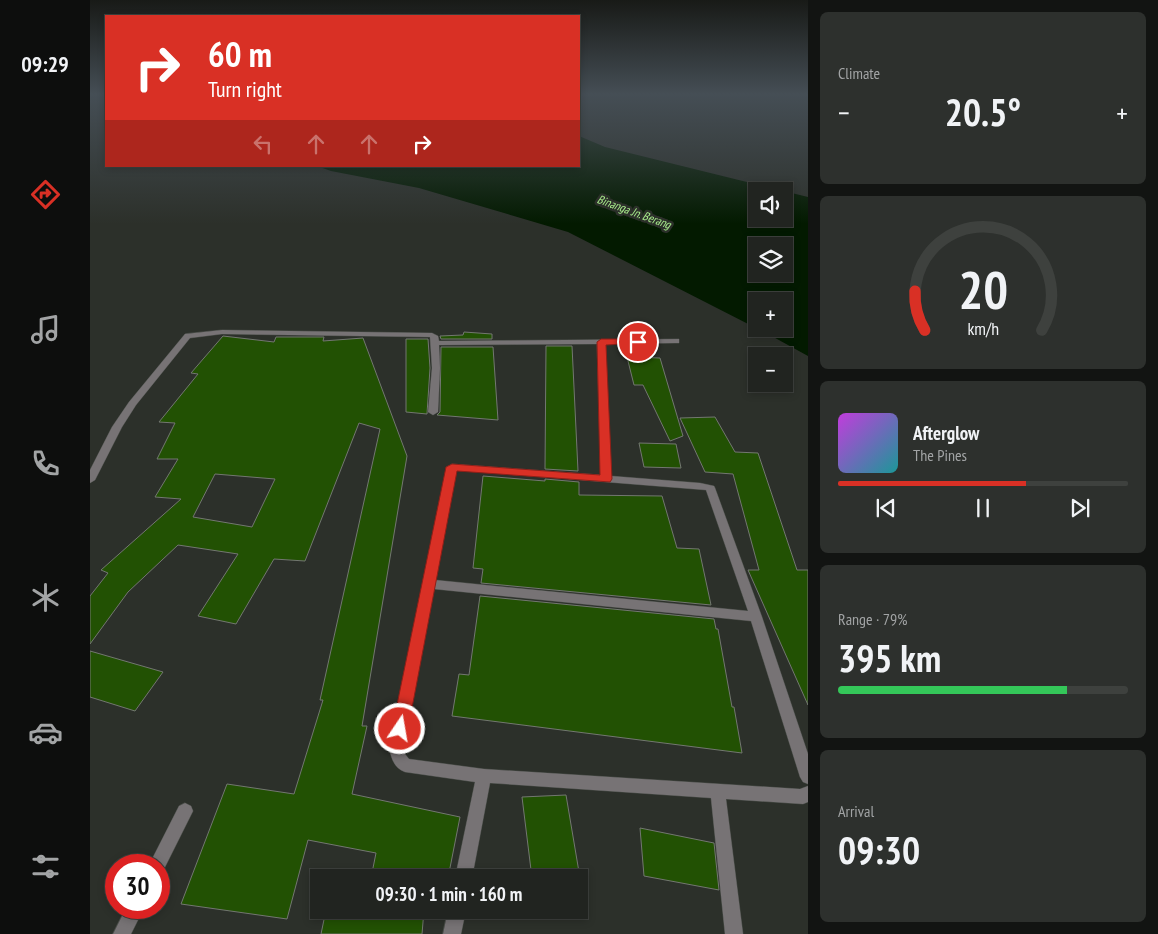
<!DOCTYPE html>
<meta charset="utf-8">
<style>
body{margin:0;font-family:"PT Sans Narrow",sans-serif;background:#2d302d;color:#f1f3f6;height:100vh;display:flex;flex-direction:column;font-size:19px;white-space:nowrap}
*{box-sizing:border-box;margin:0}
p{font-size:16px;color:#a2a4a5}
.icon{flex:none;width:28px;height:28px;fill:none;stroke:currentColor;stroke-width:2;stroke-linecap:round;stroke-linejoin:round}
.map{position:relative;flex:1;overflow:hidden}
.drawer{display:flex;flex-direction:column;gap:12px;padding:12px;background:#121412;width:350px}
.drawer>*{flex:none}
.top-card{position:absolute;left:15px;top:15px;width:475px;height:152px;border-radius:0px;box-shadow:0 2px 8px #0003,0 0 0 1px #3e413e;background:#d93025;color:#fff;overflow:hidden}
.buttons{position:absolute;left:658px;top:182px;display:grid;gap:10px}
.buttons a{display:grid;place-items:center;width:45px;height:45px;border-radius:0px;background:#212420;box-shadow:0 2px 8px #0003,0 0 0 1px #3e413e;font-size:25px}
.speed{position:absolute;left:15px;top:854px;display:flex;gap:10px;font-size:25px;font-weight:700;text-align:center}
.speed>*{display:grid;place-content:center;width:65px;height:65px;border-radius:50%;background:#212420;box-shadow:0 2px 8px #0003,0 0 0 1px #3e413e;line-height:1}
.speed .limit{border:8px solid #d22;background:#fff;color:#111}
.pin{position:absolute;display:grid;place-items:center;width:42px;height:42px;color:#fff;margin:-21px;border:2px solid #fff;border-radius:50%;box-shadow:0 1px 5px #0007}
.me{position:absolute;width:55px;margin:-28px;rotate:12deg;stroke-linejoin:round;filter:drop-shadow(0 0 4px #0008)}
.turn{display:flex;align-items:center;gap:18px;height:105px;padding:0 20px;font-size:22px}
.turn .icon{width:65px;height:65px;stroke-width:2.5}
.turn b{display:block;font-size:35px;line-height:42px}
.lanes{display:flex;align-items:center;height:48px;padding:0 20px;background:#0003;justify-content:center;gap:25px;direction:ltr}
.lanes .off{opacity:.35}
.big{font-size:38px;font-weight:600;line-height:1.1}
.drawer .tile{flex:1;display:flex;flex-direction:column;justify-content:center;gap:8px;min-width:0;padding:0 18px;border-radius:8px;background:#2d302d}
.drawer .dial{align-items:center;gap:0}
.dial svg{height:130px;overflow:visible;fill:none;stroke:#3e413e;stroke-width:7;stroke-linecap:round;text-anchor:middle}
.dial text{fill:#f1f3f6;stroke:none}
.song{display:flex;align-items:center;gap:15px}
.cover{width:60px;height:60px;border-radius:8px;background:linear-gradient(135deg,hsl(290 70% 55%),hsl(180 70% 35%))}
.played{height:5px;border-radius:2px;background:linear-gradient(90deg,#d93025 65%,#3e413e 65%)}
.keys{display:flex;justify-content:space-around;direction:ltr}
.heat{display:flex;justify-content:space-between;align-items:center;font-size:28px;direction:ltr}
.charge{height:8px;border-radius:4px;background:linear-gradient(90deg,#34c759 79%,#3e413e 0)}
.trip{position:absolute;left:220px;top:869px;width:278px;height:50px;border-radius:0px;background:#212420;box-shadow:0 2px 8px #0003,0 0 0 1px #3e413e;font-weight:600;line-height:50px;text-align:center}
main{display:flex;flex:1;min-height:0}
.tabs{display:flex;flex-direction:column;width:90px;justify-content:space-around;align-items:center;background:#0d0e0d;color:#a2a4a5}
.tabs .icon{width:35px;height:35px}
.tabs .current{color:#d93025}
.tabs b{font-size:22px;color:#f1f3f6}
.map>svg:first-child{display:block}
</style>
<main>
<nav class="tabs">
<b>09:29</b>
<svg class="icon current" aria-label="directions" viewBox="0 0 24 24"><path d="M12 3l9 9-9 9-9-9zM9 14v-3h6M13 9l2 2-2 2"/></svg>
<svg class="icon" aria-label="music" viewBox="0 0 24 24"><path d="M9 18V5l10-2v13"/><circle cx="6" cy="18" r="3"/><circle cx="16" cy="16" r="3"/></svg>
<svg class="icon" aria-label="phone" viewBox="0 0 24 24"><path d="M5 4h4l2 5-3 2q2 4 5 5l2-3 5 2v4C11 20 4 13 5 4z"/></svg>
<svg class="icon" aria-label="climate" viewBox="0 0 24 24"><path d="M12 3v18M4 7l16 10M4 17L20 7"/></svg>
<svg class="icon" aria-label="car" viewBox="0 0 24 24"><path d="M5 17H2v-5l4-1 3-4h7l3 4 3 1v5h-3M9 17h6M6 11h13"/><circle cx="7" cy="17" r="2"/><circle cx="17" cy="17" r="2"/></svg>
<svg class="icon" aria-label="filters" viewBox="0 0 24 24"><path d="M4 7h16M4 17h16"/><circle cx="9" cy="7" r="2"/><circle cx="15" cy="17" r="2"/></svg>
</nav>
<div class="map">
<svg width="718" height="934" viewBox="0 0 718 934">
<rect width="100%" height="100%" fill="#2c302a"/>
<path fill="#031a00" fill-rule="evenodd" d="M489,136L515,147L718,197V356L669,329H694V301H666V328L478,232L329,188L241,171L227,166H489ZM666,191H694V219H666ZM666,246H694V274H666Z"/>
<path fill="#225103" stroke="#737771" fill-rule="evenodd" d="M374,332L402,334V339H351L350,336L373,335Z
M133,336L184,342L186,337H234L233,341L273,338L317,456L272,726H277L262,794L370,817L358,878H281L286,853L218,840L197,919L91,904L137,784L204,794L233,700H230L290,429L269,423L215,561L184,559L146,624L108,616L148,554L88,545L38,592L0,644V596L18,573L11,570L91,499L65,497L88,459H67L85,423L69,422L108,374L101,373ZM125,474L185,479L162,527L103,517Z
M316,339H338L340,368L337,414L316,412Z
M456,346H482L488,471L455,469Z
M351,347H403L408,420L347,415L350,412Z
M537,357L570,358L593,436L580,441L553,385H544Z
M625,417L645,452L668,453L707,570H718V705L658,570H669L643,474L615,472L590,418Z
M549,443L586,444L591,468L554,467Z
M393,476L455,481V479L489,482V495L572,496L587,548L609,549L621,605L391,583L393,569L383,568Z
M390,596L624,619L626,629H628L642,707H644L652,753L362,716L369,674L379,675Z
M0,651L73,672L45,711L0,697Z
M476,795L490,878H442L432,797Z
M550,828L624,843L629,890L554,876Z
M236,910H334L332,934H231Z"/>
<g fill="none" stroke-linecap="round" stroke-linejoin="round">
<g stroke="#484c47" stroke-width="1">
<path id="minor" d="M132,330L342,333L348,336L349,341L589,339V343H586L515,344L521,476L610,483L624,486L625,488L672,617L718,754V784L713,782L710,777L661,621L344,589L313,747L315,754L319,759L394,769L710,789L718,786V802L713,804L636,799L653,934H635L621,798L400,783L382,878H365L385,782L315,772C304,768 301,758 299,747L357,467L362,464L511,475L507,344L349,345L350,368L348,412L343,415L338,412L342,368L340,337L132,334L100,338L46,405L32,427L5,480L0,483V470L22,427L39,402L95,334ZM366,470L616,490L658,611L345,580Z
M95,803L101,806L103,811L73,871L69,873V865H59L89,806Z
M36,908H54L41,934H23Z
M358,910H376L371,934H353Z"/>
</g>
<use href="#minor" fill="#777375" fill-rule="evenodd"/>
</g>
<linearGradient id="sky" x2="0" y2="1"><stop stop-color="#181a17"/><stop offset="0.42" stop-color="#454e55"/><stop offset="1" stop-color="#454e55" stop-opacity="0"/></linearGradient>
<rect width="718" height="224" fill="url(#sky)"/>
<path fill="#d93025" stroke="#8d1f18" d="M548,339L551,340V343L516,345L522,479L520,482L367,471L318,729L316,734L310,736L304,734L302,729L356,467L362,464L510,475L507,342L511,339Z"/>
<g text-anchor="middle" stroke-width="5" stroke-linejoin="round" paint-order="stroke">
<g font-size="12" font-style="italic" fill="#a9ee8d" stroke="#2c302a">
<text transform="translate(544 212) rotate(20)" y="4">Binanga Jn. Berang</text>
</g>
</g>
</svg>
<div class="buttons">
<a><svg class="icon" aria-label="sound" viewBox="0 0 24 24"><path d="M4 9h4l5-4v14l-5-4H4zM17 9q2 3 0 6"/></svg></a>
<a><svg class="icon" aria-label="layers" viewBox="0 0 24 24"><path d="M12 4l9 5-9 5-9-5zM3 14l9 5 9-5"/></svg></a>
<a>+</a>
<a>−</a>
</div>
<div class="speed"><div class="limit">30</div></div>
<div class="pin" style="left:548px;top:342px;background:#d93025"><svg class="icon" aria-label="arrive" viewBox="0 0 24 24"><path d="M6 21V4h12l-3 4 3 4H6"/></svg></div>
<svg class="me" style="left:310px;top:729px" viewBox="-20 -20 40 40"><circle r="17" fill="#d93025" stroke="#fff" stroke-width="3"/><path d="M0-11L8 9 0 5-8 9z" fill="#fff"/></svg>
<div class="trip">09:30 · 1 min · 160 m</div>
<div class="top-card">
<div class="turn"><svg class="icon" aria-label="right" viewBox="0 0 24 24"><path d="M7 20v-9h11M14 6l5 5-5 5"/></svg><div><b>60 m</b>Turn right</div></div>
<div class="lanes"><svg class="icon off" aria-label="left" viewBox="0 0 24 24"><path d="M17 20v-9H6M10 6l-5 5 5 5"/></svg><svg class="icon off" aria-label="ahead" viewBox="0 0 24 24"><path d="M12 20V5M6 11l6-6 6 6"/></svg><svg class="icon off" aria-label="ahead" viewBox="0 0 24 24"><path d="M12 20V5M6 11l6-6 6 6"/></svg><svg class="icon" aria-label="right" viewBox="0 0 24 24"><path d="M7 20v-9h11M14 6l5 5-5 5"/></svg></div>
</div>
</div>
<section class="drawer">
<div class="tile"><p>Climate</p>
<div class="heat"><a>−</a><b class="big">20.5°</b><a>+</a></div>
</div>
<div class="tile dial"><svg viewBox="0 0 100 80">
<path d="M14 69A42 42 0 1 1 86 69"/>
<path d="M14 69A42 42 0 0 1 8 45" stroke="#d93025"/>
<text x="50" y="56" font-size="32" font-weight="700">20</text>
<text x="50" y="72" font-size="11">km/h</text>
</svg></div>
<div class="tile">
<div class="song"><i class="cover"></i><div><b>Afterglow</b><p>The Pines</p></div></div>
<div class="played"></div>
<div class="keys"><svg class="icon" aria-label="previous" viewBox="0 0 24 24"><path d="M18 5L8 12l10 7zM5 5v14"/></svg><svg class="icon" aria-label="pause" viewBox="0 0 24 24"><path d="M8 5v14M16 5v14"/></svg><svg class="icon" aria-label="next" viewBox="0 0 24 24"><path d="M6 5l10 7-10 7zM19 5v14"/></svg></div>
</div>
<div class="tile"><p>Range · 79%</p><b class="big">395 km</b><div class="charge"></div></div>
<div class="tile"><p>Arrival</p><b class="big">09:30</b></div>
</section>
</main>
